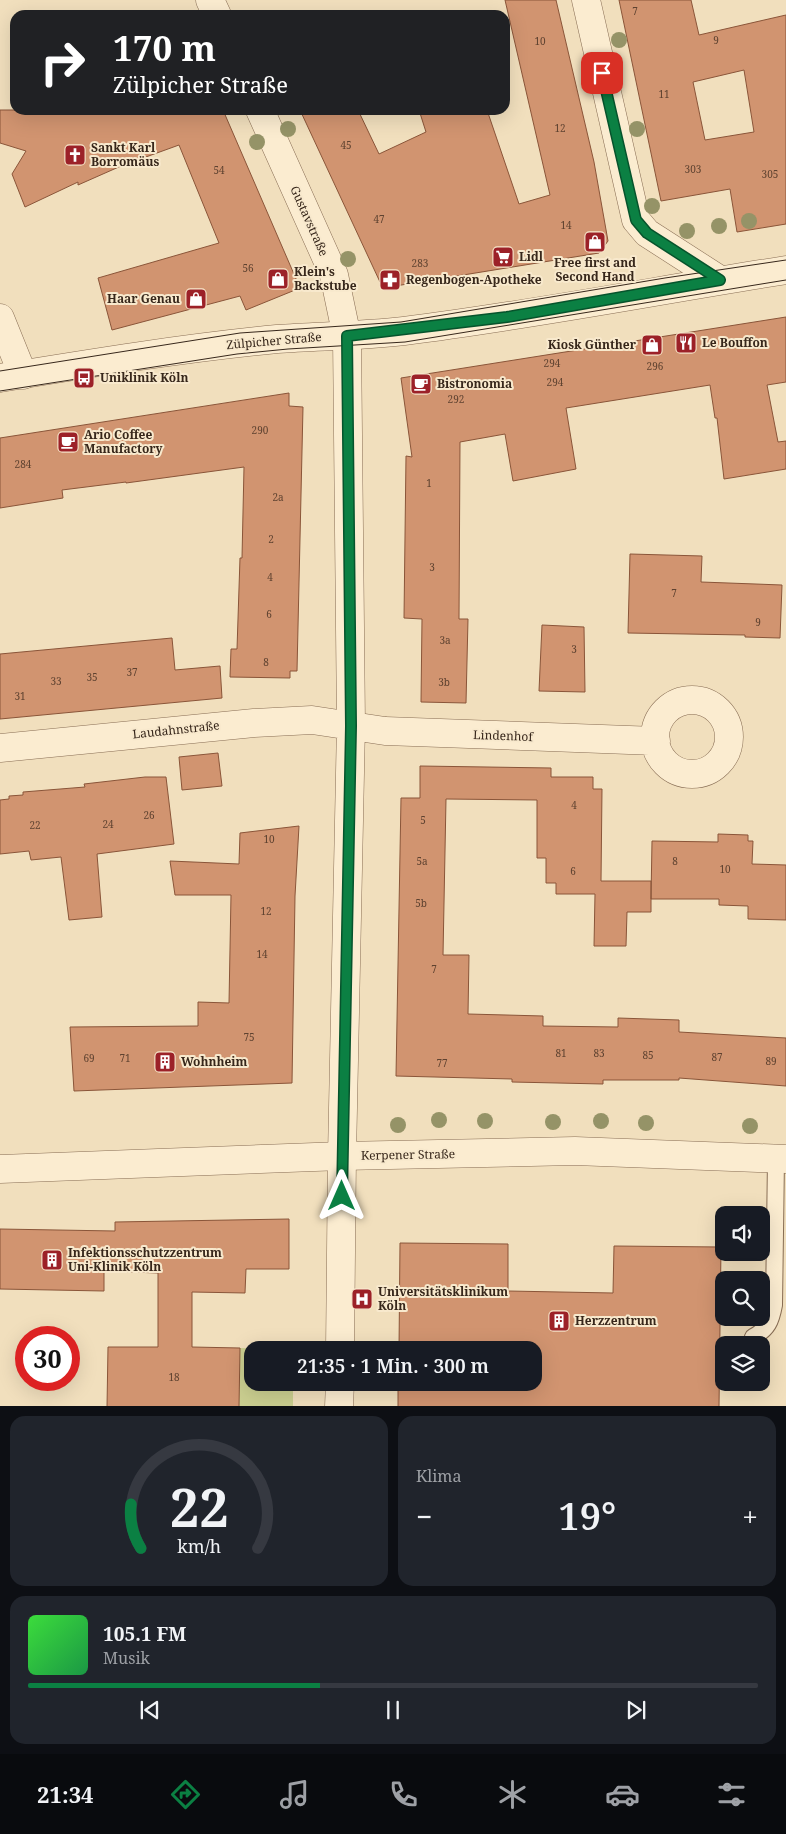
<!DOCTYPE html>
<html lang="de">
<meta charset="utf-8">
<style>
body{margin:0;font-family:"Noto Serif",serif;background:#20242c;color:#f1f3f6;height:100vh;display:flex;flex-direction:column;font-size:19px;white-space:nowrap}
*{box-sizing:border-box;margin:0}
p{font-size:16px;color:#9ea1a6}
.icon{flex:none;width:28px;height:28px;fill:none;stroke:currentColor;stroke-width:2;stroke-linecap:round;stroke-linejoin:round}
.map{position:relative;height:1406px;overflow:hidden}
.sheet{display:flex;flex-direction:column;gap:10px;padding:10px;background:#0d0f14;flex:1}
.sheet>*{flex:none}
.guide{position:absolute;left:10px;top:10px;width:500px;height:105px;border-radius:15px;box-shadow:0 5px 20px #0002;background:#202124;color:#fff;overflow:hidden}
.buttons{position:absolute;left:715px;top:1206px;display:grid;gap:10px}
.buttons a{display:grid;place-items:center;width:55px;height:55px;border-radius:10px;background:#171b24;box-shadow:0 5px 20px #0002;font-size:25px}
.speed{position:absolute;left:15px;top:1326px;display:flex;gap:10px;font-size:25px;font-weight:700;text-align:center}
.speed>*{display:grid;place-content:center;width:65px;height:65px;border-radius:50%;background:#171b24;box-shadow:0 5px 20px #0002;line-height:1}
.speed .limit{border:8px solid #d22;background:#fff;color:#111}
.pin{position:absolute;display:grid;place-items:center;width:42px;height:42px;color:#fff;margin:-21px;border-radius:10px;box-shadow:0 2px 8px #0006}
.me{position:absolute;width:55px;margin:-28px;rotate:0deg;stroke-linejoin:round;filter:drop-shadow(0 0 4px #0008)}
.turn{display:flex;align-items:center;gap:18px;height:105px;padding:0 20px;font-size:22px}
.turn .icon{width:65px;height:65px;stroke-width:2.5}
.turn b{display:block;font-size:35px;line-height:42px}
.big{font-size:38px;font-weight:600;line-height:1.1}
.sheet .tile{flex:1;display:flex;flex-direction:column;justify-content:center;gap:8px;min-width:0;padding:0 18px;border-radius:15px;background:#20242c}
.sheet .dial{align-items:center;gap:0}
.dial svg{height:130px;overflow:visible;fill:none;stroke:#363941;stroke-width:7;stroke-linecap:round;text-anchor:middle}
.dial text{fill:#f1f3f6;stroke:none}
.song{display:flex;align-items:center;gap:15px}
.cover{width:60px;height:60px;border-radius:8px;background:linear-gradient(135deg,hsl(120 70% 55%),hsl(140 70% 35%))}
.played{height:5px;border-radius:2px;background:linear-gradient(90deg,#0b8043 40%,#363941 40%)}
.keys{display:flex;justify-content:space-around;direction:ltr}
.heat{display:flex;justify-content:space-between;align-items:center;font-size:28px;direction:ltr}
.sheet .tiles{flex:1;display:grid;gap:10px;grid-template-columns:1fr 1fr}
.tile:last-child{grid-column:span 2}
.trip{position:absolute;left:244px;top:1341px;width:298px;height:50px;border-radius:15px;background:#171b24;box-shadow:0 5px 20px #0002;font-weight:600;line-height:50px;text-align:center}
.menu{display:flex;height:80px;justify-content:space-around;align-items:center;background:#090b0e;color:#9ea1a6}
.menu .icon{width:35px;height:35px}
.menu .selected{color:#0b8043}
.menu b{font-size:22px;color:#f1f3f6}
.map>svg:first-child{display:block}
</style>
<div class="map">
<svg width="786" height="1407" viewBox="0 0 786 1407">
<rect width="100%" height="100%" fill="#f1dfbd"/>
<path fill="#cbcf90" d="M240,1348L293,1350H252V1382L293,1383V1406L239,1407Z"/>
<path fill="#d19470" stroke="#8a5539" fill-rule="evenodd" d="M505,0H556L594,162L608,241L599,253L389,287L380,282L300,110H358L379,154L426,132L419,110H487L519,204L550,195Z
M619,0H691L699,35L786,15V224L737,232L730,189L661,201ZM744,70L754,132L705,140L693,82Z
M0,110H223L300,288L246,310L240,296L112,330L98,278L219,243L179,145L121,166L78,185V182L25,207L12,174L26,151L0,143Z
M786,317V382L767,385L778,442L786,441V469L724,479L717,418H715L710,385L566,408L576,469L513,481L505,434L460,442L459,619H468L466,703L421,702L422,619L404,618L406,456L412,457L401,378Z
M289,393V406L303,407L297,671H290V678L230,677L231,649H237L240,558H242L244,467L126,483V482L62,490L63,498L0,508V438Z
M630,554L702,556L701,582L782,585L780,638L745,637V635L628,633Z
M542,625L584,627L585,692L539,691Z
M172,638L175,670L220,666L222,698L0,719V654Z
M218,753L222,786L182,790L179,757Z
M420,766L551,768V777H593V789H602L601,881H651V912H627L626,946H594L595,894H556V883H546V858H537V800L446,799L443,955H469L468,1014L543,1016V1026L618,1027V1018L679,1020V1032L786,1038V1086L679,1078V1080H603V1084L512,1082V1079L396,1076L401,798H420Z
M145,777H166L174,844L97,854L102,917L69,920L61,857L31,860L29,851L0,854V800L9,799V796L23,795V792L85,787L84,784Z
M299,826L295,896L292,1083L74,1091L70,1027L198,1026V1002L229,1003L231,895H175L170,861L239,864L240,833Z
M718,834L748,835V841H753L752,864L786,865V920L748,919V906L719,905V899H651L652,841L718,842Z
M289,1219V1269H246L245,1293L192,1292V1347L240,1348L239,1407H107L108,1347H158V1273L104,1271V1291L0,1289V1229L115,1231V1222Z
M400,1243L508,1244V1291L613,1293L614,1246L721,1247L719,1407H398V1382H532V1350H399Z"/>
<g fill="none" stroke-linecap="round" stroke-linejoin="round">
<g stroke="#896e55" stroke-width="18">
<path id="service" d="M753,1337C768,1329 771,1321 774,1305L776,1159"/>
</g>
<g stroke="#896e55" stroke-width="29">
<path id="minor" d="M210,0L217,15
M586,0L636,220L647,233L720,280
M260,110L334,275L347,337L351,725L342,1156L340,1350
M0,318L23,375
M655 737a37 37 0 1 1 74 0a37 37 0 1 1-74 0Z
M0,748L254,723L312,720L385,731L656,741
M339,1407L340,1382"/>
</g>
<g stroke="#896e55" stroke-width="29">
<path id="tertiary" d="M0,378C92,363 184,348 277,339C319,336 361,336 404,331C532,315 659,290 786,270
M0,1169L342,1156L575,1151L786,1159"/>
</g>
<use href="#service" stroke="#fbecd0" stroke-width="16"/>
<use href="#minor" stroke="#fbecd0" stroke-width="28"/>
<use href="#tertiary" stroke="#fbecd0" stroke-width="28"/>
<path stroke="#37271b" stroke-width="1" d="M0,371L240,333L401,322L665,278L786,260
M0,391L237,354L288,349L405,342L786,280"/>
</g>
<g fill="#959367">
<circle cx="619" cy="40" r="8"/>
<circle cx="288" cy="129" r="8"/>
<circle cx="637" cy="129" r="8"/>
<circle cx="257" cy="142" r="8"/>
<circle cx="652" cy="206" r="8"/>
<circle cx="749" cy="221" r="8"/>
<circle cx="719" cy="226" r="8"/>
<circle cx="687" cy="231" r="8"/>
<circle cx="348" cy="259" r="8"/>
<circle cx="439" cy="1120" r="8"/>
<circle cx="485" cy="1121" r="8"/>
<circle cx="601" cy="1121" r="8"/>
<circle cx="553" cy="1122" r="8"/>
<circle cx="646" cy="1123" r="8"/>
<circle cx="398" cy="1125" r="8"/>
<circle cx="750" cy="1126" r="8"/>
</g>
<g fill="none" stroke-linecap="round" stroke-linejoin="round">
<g stroke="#07532c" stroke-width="12">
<path id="route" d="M342,1196L351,726L347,336L507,317L720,280L647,233L636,220L602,73"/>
</g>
<use href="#route" stroke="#0b8043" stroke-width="9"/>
</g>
<defs>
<g id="church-square" transform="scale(1.125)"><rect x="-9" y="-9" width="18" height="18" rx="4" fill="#9c2128" stroke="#f8e9cd"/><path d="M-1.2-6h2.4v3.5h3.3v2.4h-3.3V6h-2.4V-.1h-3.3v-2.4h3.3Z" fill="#fff"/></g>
<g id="shop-square" transform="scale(1.125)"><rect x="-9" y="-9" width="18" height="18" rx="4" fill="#9c2128" stroke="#f8e9cd"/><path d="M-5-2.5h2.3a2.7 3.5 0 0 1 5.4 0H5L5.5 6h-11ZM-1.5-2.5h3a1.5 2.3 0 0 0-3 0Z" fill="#fff"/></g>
<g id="supermarket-square" transform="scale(1.125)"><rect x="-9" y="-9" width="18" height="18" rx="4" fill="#9c2128" stroke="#f8e9cd"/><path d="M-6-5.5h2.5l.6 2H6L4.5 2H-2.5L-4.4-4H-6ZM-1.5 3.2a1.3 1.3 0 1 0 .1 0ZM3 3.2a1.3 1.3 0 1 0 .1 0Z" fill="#fff"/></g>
<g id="pharmacy-square" transform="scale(1.125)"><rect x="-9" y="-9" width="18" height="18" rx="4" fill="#9c2128" stroke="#f8e9cd"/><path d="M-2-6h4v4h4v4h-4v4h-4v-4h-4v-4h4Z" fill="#fff"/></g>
<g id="restaurant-square" transform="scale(1.125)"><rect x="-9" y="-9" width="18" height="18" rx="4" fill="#9c2128" stroke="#f8e9cd"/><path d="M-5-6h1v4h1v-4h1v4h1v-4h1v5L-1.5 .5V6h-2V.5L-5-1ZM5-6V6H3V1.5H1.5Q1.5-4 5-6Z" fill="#fff"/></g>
<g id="bus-square" transform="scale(1.125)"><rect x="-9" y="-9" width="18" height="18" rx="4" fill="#9c2128" stroke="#f8e9cd"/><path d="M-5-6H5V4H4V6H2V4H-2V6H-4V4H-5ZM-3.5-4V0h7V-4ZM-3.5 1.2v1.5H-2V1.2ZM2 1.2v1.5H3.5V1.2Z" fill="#fff"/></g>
<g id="cafe-square" transform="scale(1.125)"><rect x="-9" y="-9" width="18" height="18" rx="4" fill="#9c2128" stroke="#f8e9cd"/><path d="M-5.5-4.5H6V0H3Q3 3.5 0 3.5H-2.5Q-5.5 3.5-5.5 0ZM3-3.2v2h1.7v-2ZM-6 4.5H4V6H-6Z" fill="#fff"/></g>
<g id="building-square" transform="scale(1.125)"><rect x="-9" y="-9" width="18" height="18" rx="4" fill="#9c2128" stroke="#f8e9cd"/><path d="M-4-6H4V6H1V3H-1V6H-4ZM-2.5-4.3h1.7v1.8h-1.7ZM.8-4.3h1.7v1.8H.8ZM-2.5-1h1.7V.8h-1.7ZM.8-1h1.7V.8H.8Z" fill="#fff"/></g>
<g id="hospital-square" transform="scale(1.125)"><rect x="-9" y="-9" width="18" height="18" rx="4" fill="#9c2128" stroke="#f8e9cd"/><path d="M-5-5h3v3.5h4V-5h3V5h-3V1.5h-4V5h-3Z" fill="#fff"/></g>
</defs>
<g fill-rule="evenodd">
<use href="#church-square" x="75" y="155"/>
<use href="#shop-square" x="595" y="242"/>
<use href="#supermarket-square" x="503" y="257"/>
<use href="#shop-square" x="278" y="279"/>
<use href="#pharmacy-square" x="390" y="280"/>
<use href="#shop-square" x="196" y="299"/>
<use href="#restaurant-square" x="686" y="343"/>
<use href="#shop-square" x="652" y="345"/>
<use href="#bus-square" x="84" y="378"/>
<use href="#cafe-square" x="421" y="384"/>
<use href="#cafe-square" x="68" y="442"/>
<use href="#building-square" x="165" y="1062"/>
<use href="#building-square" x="52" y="1260"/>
<use href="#hospital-square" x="362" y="1299"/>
<use href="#building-square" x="559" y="1321"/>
</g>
<g text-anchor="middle" stroke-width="4" stroke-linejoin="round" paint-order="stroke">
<g font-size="10" fill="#5e4230">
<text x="635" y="15">7</text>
<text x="716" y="44">9</text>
<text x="540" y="45">10</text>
<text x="664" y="98">11</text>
<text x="560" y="132">12</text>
<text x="346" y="149">45</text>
<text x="693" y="173">303</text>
<text x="219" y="174">54</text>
<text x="770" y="178">305</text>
<text x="379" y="223">47</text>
<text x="566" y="229">14</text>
<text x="420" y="267">283</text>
<text x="248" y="272">56</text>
<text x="552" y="367">294</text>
<text x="655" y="370">296</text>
<text x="555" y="386">294</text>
<text x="456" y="403">292</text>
<text x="260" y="434">290</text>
<text x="23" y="468">284</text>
<text x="429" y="487">1</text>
<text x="278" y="501">2a</text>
<text x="271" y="543">2</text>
<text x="432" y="571">3</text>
<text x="270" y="581">4</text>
<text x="674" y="597">7</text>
<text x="269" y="618">6</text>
<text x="758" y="626">9</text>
<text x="445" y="644">3a</text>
<text x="574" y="653">3</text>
<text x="266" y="666">8</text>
<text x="132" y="676">37</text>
<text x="92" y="681">35</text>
<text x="56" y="685">33</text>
<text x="444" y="686">3b</text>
<text x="20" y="700">31</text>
<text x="574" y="809">4</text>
<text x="149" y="819">26</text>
<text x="423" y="824">5</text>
<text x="108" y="828">24</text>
<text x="35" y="829">22</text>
<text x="269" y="843">10</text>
<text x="422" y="865">5a</text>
<text x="675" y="865">8</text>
<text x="725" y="873">10</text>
<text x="573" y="875">6</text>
<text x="421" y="907">5b</text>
<text x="266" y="915">12</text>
<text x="262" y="958">14</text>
<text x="434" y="973">7</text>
<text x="249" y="1041">75</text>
<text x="561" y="1057">81</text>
<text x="599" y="1057">83</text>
<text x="648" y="1059">85</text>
<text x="717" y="1061">87</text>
<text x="89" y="1062">69</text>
<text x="125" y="1062">71</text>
<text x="771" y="1065">89</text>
<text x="442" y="1067">77</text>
<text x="174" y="1381">18</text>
</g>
<g font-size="12" font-weight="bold" fill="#37271b" stroke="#f8e9cd" text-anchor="start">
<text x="91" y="152">Sankt Karl<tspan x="91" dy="14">Borromäus</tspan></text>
<text x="519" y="261">Lidl</text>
<text x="595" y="267" text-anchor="middle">Free first and<tspan x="595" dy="14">Second Hand</tspan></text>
<text x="294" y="276">Klein's<tspan x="294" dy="14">Backstube</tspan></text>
<text x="406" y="284">Regenbogen-Apotheke</text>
<text x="180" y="303" text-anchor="end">Haar Genau</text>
<text x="702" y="347">Le Bouffon</text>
<text x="636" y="349" text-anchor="end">Kiosk Günther</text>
<text x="100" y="382">Uniklinik Köln</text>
<text x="437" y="388">Bistronomia</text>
<text x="84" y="439">Ario Coffee<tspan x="84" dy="14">Manufactory</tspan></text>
<text x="181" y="1066">Wohnheim</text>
<text x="68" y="1257">Infektionsschutzzentrum<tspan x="68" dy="14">Uni-Klinik Köln</tspan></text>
<text x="378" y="1296">Universitätsklinikum<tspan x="378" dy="14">Köln</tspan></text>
<text x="575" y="1325">Herzzentrum</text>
</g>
<g font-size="12" fill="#37271b" stroke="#f8e9cd">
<text transform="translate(309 221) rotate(66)" y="4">Gustavstraße</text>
<text transform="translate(274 341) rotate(-5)" y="4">Zülpicher Straße</text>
<text transform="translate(176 730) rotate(-6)" y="4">Laudahnstraße</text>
<text transform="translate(503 736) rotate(2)" y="4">Lindenhof</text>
<text transform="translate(408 1155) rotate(-1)" y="4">Kerpener Straße</text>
</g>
</g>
</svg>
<div class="buttons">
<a><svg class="icon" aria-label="sound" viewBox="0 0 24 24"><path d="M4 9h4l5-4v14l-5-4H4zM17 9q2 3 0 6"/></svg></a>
<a><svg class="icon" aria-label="search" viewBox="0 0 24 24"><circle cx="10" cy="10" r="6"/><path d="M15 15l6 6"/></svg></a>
<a><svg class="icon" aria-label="layers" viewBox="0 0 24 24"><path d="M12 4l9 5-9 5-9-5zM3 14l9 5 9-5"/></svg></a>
</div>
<div class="speed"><div class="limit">30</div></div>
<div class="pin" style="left:602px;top:73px;background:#d93025"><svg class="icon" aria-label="arrive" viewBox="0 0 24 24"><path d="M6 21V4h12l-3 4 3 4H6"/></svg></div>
<svg class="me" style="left:342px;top:1196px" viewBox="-20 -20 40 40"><path d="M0-17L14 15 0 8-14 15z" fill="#0b8043" stroke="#fff" stroke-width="4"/></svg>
<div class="trip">21:35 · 1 Min. · 300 m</div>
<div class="guide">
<div class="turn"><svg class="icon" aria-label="right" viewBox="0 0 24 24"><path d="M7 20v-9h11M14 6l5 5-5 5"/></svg><div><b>170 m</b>Zülpicher Straße</div></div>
</div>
</div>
<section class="sheet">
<div class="tiles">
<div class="tile dial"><svg viewBox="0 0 100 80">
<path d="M14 69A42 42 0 1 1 86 69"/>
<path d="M14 69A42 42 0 0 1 8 42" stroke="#0b8043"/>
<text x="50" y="56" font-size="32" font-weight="700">22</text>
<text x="50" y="72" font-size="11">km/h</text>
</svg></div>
<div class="tile"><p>Klima</p>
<div class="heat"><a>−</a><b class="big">19°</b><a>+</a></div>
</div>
<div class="tile">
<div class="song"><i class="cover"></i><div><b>105.1 FM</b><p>Musik</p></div></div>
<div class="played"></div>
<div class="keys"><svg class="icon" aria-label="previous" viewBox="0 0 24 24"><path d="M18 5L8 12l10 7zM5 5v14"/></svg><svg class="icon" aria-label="pause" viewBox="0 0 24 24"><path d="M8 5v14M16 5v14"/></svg><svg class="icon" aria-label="next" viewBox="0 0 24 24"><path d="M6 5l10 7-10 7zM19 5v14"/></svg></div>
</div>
</div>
</section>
<nav class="menu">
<b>21:34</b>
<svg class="icon selected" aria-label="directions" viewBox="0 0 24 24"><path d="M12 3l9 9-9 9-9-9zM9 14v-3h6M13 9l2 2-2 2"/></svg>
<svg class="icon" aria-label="music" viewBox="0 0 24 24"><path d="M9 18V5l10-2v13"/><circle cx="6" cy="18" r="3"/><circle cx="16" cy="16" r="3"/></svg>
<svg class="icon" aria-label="phone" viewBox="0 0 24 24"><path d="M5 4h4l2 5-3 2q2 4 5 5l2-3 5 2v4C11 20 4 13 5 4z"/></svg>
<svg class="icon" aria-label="climate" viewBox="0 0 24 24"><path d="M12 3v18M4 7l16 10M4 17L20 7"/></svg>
<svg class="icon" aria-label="car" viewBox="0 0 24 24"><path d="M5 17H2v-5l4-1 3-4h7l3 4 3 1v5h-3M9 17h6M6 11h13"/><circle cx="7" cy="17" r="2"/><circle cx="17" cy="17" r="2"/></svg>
<svg class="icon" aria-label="filters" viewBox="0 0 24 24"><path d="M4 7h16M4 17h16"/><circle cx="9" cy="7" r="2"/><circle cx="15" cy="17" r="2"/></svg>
</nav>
